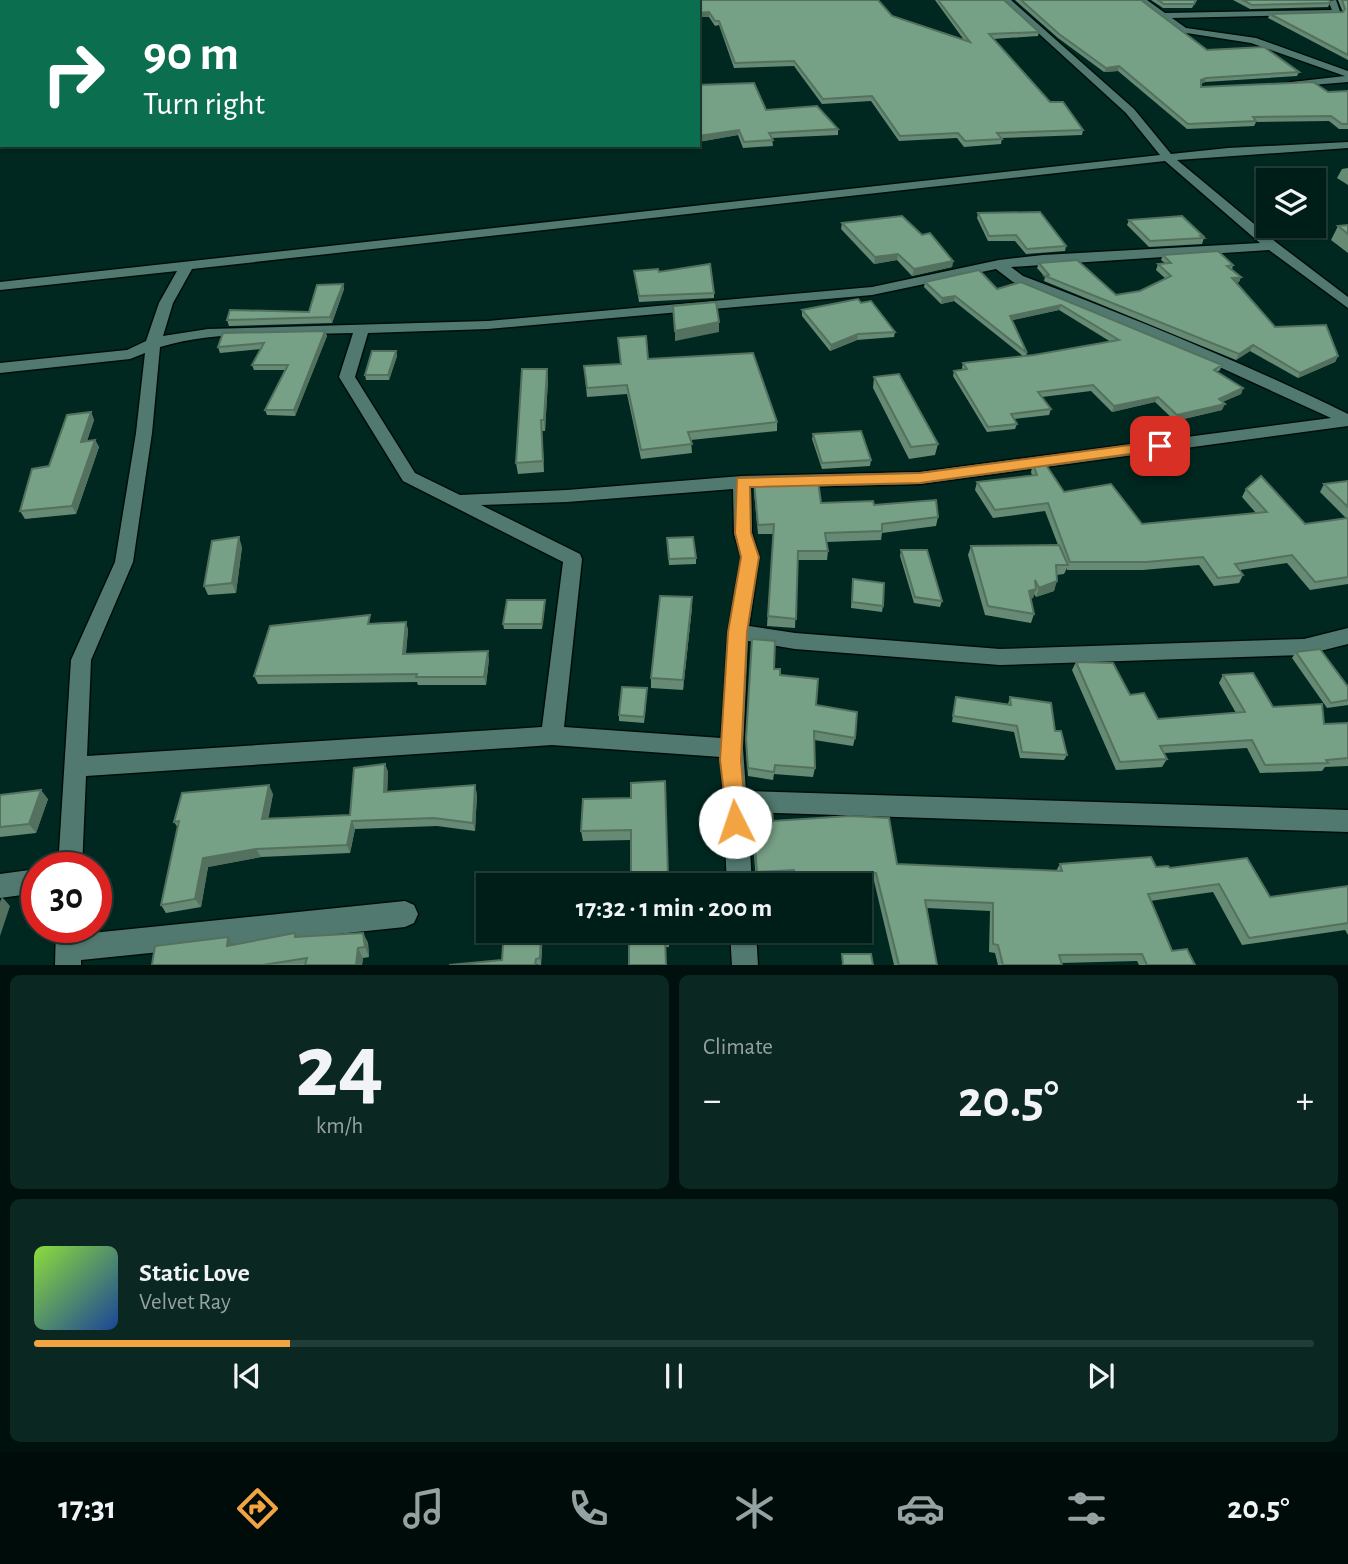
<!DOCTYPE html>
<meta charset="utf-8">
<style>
body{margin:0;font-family:"Alegreya Sans",sans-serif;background:#0a2721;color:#f1f3f6;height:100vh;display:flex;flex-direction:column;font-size:26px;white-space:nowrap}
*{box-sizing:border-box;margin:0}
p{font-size:23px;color:#95a2a2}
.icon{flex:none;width:38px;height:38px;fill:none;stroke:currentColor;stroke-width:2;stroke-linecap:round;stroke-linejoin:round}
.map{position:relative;height:965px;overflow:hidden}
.drawer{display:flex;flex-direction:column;gap:10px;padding:10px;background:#00100d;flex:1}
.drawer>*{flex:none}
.hud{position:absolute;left:0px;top:0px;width:700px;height:147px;box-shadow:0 2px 5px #0004,0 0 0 2px #223c37;background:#0b6e4f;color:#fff;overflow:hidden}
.fabs{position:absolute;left:1256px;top:168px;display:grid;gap:14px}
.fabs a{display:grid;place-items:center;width:70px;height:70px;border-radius:0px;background:#001e18;box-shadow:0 2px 5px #0004,0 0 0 2px #223c37;font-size:35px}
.speed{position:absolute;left:21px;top:852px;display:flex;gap:14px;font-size:35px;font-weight:700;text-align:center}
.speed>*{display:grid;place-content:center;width:91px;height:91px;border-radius:50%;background:#001e18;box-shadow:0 2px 5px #0004,0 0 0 2px #223c37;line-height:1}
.speed .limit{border:10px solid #d22;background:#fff;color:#111}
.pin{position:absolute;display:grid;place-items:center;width:60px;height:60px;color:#fff;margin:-30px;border-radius:14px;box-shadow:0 4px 10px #0006}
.me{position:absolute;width:77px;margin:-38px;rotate:356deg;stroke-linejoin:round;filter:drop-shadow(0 0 5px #0008)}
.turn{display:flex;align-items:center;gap:24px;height:147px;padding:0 28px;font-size:32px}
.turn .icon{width:91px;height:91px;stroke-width:2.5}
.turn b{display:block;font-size:49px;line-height:60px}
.big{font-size:52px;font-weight:600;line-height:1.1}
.drawer .card{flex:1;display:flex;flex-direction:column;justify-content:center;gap:10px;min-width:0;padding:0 24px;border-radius:10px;background:#0a2721}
.drawer .dial{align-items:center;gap:0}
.dial b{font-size:91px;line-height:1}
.song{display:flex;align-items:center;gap:21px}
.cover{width:84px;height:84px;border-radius:10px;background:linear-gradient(135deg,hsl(90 70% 55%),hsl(220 70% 35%))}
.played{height:7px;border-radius:4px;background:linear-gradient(90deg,#f3a442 20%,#223c37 20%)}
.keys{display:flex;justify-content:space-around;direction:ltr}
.heat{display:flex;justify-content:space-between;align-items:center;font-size:38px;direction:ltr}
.drawer .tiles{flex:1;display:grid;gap:10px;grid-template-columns:1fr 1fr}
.card:last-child{grid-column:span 2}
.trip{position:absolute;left:476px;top:873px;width:396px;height:70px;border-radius:0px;background:#001e18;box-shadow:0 2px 5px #0004,0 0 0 2px #223c37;font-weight:600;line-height:70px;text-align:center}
.dock{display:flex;height:112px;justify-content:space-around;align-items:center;background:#000c0a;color:#95a2a2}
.dock .icon{width:49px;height:49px}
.dock .on{color:#f3a442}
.dock b{font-size:32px;color:#f1f3f6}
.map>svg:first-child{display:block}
</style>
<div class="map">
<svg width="1348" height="966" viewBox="0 0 1348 966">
<rect width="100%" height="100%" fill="#002820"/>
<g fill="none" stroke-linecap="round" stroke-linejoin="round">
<g stroke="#000e0a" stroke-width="3">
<path id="minor" d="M210,0H218V2H210Z
M242,0H256L240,2Z
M1002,0H1011L1134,109L1171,154L1228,148L1348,142V148L1177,160L1277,243L1348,297V308L1269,250L1011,267L1023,276C1133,318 1242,362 1348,414V426L920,484L751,488L752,533L759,557L749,626L795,633L1000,649L1304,639L1348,628V644L1304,655L1000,665L795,649L748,641L743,748L746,791L1348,810V832L748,812L752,886H727L721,757L552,745L86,776L82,868H58L71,660L115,562L136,433L145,353L130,359L0,373V363L127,350L146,341L159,303L177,271L0,290V282L1160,155L1126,113ZM1165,161L1260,243L1043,255L999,260L872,287L488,321L208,329L163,336L173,303L192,269ZM996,269L1013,282L1180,349L1331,418L920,472L742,476L567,490L460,495L415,473L355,377L368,333L488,329L872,295ZM353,333L339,377L403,481L563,562L542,727L87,756L91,660L133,562L152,433L160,347C219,329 292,335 353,333ZM733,489L734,533L741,557L728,632L721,738L564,727L582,559L580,554L481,505L567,502Z
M1137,0H1147L1165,13L1332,10L1328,1L1336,0L1341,14L1172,18L1186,28L1256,38L1348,71V82L1288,87V83L1292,82L1345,76L1251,43L1180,32Z
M37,869V893L0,898V874Z
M405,901L414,905L418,914L414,923L405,927L81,960V966H55L56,928H82V934Z
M730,931H756L758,966H732Z"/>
</g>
<use href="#minor" fill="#51796f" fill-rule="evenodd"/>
</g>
<path fill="#668a73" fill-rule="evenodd" d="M564,0H878L892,16L964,40L935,0H1004L1039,32L1038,36L993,39L1050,102H1063L1083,130L1082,135L1002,138L1001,144L964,147L957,138L899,141L871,101L822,104L794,66L734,68L719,25L715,26L709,17H698V2H567Z
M1015,0H1141L1207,50L1299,72L1297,76L1205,82L1201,84V87L1328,92L1348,91V129H1339L1329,121L1256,122L1254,126L1187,129L1118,71L1104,72L1058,38Z
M1151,0H1197L1192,8H1163Z
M1233,0H1329L1330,3L1328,7L1250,9Z
M1338,0H1348V60L1268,18L1270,14L1343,12Z
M698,85L766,110L838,129V135L772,138L773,146L743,148L738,135L698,142Z
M1348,168V185L1337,178L1342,169Z
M978,213L1066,246L1065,251L1026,254L1015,241H988L977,218Z
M1129,220L1203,236L1204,238L1202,244L1149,247L1127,225Z
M842,223L922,235L953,261L952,267L912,276L897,260L874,264L841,229Z
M1348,225V253L1331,240L1338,226Z
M1163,255L1233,265L1232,270L1241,277L1239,282L1236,283L1275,327L1338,356L1335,362L1298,378L1250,351L1236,360L1044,281L1045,277L1037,268L1039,263L1116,295L1140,291L1166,279L1156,270L1158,264L1165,263L1161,260Z
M634,271L714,293V298L639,302Z
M925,282L997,289L1021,282L1222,365L1220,370L1217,372L1243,388L1241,394L1222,402V410L1175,421L1155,402L1112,412L1091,391L1042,397L1051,409L1049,415L1014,419L1017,424L1015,429L987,432L953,376L954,371L963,370L962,368L963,363L1023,356L954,301L941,304L924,287ZM1059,310L1111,342L1026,356L1027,353L1012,320Z
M343,284L344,289L332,323L229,326L227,320L309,312Z
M861,303L895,332L894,337L857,340L830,351L802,316V310Z
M325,331L327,336L295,416L267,415L265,410L285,370H254L252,365L261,349L220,353L218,347Z
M618,338L648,359L777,422V431L691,440L692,453L641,459L627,394L587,397L584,366L621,364Z
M396,351L397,356L389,380H366L365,375Z
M547,369L548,380L545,431H542L544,472L518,474L516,463Z
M874,377L938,444L935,455L909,459L873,388Z
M91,412L94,420L87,441L95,440L99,447L76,514L25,519L20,511L49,466Z
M813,434L871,460L870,466L822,469L812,439Z
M1033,464L1064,492L1142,524L1256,513L1242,497L1246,489L1305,524L1346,518L1320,492L1324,484L1348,481V584L1310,590L1287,563L1240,570L1243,575L1239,583L1214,586L1199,565L1143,570H1067V568L1064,574L1057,575L1054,591L1036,597L1034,594L1033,598L1030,599L1034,614L1031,623L985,615L968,555L971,546L1058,545L1045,511L993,518L975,490L977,482L1032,475L1031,472Z
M754,482L821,503L874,505L938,517L936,526L882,533L881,540L827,542L828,551L827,560H798L795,628L767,626L773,534H758L754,491Z
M667,544L696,558V564L669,565Z
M242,547L236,593L208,595L204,586Z
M901,550L942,601L940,607L914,603L900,556Z
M853,579L883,606L882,612L851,608Z
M545,605L542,629H504L503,624Z
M692,607L683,690L651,688V678Z
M406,622L408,630L406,653L489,659L486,685H418L417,682L258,684L254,676L372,623Z
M752,639L780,675L855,738L853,746L814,740L815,768L813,777L774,774L773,780L748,776L746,748Z
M1296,652L1348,687V705L1327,708L1292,658Z
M1076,662L1130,695L1158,719L1236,713L1219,683L1223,675L1273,707L1324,724L1348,723V766L1325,767L1322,771L1260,773L1247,748L1164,753L1167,759L1162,767L1116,770L1072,670Z
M647,693L644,723L619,721V715Z
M956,697L1008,704L1010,697L1055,731L1067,755L1064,760L1020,758L1014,732L952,722Z
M385,764L388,772L387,792L477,794L475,831L437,826L355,829L350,853L261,857L208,867L201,907L166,913L161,905L178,828L174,822L273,794L268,818L350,815Z
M0,795L48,799L36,833L0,837Z
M631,798L668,876L631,878V840L583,841L581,831Z
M752,809L773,821L897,864L1056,871L1060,864L1170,868L1270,897L1348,886V935L1345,930L1242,945L1213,892L1150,901L1172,951L1195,965H1139L1137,961L1061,963L1062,965H998L995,953L989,952L990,911L927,908L937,965H894L874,881L793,886L792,878L756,880L751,818Z
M504,931H543L541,965L502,960Z
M629,931H669V947H665Z
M363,933L368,943L369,957L363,958L362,965H152L233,945L297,937Z"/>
<path fill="#53715e" d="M709,12V17H698V13Z
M1119,66L1118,71L1104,72L1106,68Z
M1206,78L1205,82L1199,84L1201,80Z
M739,130L738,135L698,142V136Z
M898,254L897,260L874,264L875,257Z
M953,261L952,267L912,276L914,269Z
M1241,277L1239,282L1230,284L1232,278Z
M343,284L344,289L332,323L330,317Z
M955,296L954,301L941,304L942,298Z
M1061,305L1059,310L1009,321L1010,316Z
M719,322V332L675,341V331Z
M325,331L327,336L295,416L294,410Z
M858,334L857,340L830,351L831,345Z
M1253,345L1250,351L1236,360L1239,354Z
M396,351L397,356L389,380L388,375Z
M1338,356L1335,362L1298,378L1300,373Z
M547,369L548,380L545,431L544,420Z
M1243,388L1241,394L1216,405L1219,399Z
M1158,397L1155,402L1112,412L1114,406Z
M1225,404L1222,410L1175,421L1177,415Z
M91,412L94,420L84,449L81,442Z
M541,420L542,431L544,472L543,461Z
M95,440L99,447L76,514L72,506Z
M239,537L242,547L236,593L232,583Z
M1057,581L1054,591L1036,597L1039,588Z
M1036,589L1033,598L1025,601L1029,591Z
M692,597V607L683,690V680Z
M406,622L408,630L405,662L403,654Z
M488,651L489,659L486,685L484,677Z
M385,764L388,772L387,800L384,792Z
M269,785L273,794L267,827L262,819Z
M475,785L477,794L475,831L473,823Z
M41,790L48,799L36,833L29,824Z
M352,821L355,829L350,853L347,845Z
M256,849L261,857L208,867L201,907L195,899L203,858Z
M2,897L10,906L0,936V902Z
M541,931H543L541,965L540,958Z
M363,933L368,943L369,957L365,947Z
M228,937L235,947L227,946Z
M358,948L363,958L362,965H356Z"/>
<path fill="#77a186" stroke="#53715e" stroke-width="2" d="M570,0H878L892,16L970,42L938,0H1004L1039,32L989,34L1050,102H1063L1083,130L997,133L1002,139L965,141L958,133L900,136L872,96L823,99L794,61L735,63L719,21H715L709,12L698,13V2H573Z
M1021,0H1141L1207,50L1264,47L1299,72L1206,78L1201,80V87L1313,82L1328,92L1348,91V124H1342L1331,116L1253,117L1256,121L1188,124L1119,66L1106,68L1059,34Z
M1158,0H1196L1194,4H1164Z
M1243,0H1329L1330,3L1252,5Z
M1342,0H1348V55L1270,14L1343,12L1345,9Z
M754,83L766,110L817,106L838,129L769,133L773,140L744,142L739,130L698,136V85Z
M1040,212L1066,246L1027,249L1016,235L989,236L978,213Z
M902,216L922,235L930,233L953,261L914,269L898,254L875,257L842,223Z
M1182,216L1203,236H1201L1204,238L1150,241L1129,220Z
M1348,225V234L1338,226Z
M1218,251L1233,265L1227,266L1241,277L1232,278L1275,327L1326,325L1338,356L1300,373L1253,345L1239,354L1045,276L1049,275L1039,263L1077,260L1116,295L1140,291L1171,276L1158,264L1171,263L1163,255Z
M710,264L714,293L639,296L634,271L658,269L659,272Z
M979,270L997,289L1021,282L1222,365L1214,370L1243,388L1219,399L1225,404L1177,415L1158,397L1114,406L1093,385L1038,392L1051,409L1011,414L1017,424L988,427L954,371L967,369L963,363L1034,355L1119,340L1061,305L1010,316L1027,353L955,296L942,298L925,282Z
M343,284L330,317L227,320L230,310L309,312L317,285Z
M858,299L861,303L871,301L895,332L858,334L831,345L802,310Z
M716,302L719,322L675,331L673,306Z
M325,331L294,410H265L288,365H252L264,343L218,347L223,333Z
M646,336L648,359L753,353L777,422L688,432L692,444L641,450L627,385L587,388L584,366L621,364L618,338Z
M372,351H396L388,375H365Z
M522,369H547L544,420H541L543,461L516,463Z
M899,374L938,444L911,447L874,377Z
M91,412L81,442L95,440L72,506L20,511L32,469L49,466L67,415Z
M861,431L871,460L822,463L813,434Z
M1044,462L1064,492L1111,484L1142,524L1267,512L1246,489L1261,476L1305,524L1348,518V577L1315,582L1292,555L1235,564L1243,575L1218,578L1203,557L1146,562H1070L1048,503L995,510L977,482L1037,475L1033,464Z
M818,481L821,503L873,501L874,505L936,500L938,517L882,524V531L825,533L828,551H798L796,619L768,616L774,524L758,525L754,482Z
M1348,481V507L1324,484Z
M239,537L232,583L204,586L212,541Z
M693,537L696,558L669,559L667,538Z
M1059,545L1068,565H1056L1057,581L1039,588L1035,580L1036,589L1029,591L1034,614L988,606L971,546Z
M901,550H927L942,601L915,597Z
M853,579L884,583L883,606L852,602Z
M660,596L692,597L683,680L651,678Z
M507,600H545L542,624H503Z
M370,615L368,624L406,622L403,654L488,651L484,677H416L417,674L254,676L270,626Z
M752,639L775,641L774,669H780V675L818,679L816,705L857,712L855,738L814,731L815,768L775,765L774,772L748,768L746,739Z
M1320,649L1348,687V700L1331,703L1296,652Z
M1076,662L1113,663L1130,695L1144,693L1158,719L1245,712L1223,675L1253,673L1273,707L1322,704L1324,724L1348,723V758L1326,760L1328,763L1265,765L1252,740L1160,746L1167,759L1120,762Z
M622,687L647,688L644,717L619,715Z
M956,697L1011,705L1010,697L1051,703L1055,731H1061L1067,755L1022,752L1017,726L953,716Z
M385,764L384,792L475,785L473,823L434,818L352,821L347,845L256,849L203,858L195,899L161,905L179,821L174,822L182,793L269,785L262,819L350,815L354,768Z
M665,781L668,876L709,872L710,886H553V878H631V830L581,831L583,799L631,798V783Z
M41,790L29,824L0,827V795Z
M752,809L772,810L773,821L850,816L889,818L897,864L1062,871L1060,864L1151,857L1156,867L1168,866L1170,868L1247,858L1270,897L1348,886V923L1249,938L1219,884L1148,894L1172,951L1187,949L1195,965H1147L1142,954L1059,955L1062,965H1003L998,945L993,944V903L925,900L937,965H899L876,873L795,878L794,870L757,872Z
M504,931H541L540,958L536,959L535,965H449L502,960Z
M629,931H669V938H665L666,965H629Z
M295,933V937L363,933L365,947L358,948L356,965H305L307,958L263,965H152L155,946L228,937L227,946Z
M842,954H871L873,965H843Z"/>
<path fill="#f3a442" stroke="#9e6b2b" stroke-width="2" d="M1160,441L1168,446L1166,449L920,483L750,487L751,533L759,557L747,632L745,676L741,760L746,822L743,829L735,832L728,829L720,760L728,632L741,557L735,533L737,478L920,473Z"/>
</svg>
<div class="fabs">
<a><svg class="icon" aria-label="layers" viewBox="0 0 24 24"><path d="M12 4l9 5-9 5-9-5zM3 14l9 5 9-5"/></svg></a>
</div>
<div class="speed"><div class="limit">30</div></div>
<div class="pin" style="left:1160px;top:446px;background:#d93025"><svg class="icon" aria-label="arrive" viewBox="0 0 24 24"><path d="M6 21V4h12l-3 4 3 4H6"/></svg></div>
<svg class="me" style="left:735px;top:822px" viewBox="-20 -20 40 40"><circle r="19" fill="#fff"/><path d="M0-13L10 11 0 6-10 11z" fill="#f3a442"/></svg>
<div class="trip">17:32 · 1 min · 200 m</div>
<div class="hud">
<div class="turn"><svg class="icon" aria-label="right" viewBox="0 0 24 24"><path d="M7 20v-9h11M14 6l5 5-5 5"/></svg><div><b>90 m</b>Turn right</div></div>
</div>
</div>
<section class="drawer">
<div class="tiles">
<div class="card dial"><b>24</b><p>km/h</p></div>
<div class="card"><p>Climate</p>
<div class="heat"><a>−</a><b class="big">20.5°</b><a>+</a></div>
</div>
<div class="card">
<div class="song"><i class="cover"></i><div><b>Static Love</b><p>Velvet Ray</p></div></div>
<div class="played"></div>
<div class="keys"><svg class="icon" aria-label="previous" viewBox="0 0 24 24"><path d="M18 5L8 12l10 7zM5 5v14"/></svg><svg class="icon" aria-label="pause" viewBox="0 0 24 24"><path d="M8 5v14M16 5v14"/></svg><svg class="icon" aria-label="next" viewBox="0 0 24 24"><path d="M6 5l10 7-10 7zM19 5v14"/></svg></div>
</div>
</div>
</section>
<nav class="dock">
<b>17:31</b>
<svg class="icon on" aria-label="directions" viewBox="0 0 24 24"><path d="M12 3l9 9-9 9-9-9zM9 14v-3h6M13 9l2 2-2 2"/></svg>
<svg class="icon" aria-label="music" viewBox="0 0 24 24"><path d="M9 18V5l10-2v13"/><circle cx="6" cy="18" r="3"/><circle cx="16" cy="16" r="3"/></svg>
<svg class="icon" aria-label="phone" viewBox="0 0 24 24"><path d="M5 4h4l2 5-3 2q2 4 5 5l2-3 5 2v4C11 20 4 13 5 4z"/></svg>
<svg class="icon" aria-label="climate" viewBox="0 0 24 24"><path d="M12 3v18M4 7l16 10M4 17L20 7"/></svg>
<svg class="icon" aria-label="car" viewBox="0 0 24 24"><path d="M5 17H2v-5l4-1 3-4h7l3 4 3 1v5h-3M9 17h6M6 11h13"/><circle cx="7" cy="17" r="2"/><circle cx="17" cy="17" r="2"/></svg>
<svg class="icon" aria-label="filters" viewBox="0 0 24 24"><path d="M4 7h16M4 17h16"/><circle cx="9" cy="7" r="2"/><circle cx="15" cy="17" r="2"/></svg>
<b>20.5°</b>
</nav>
